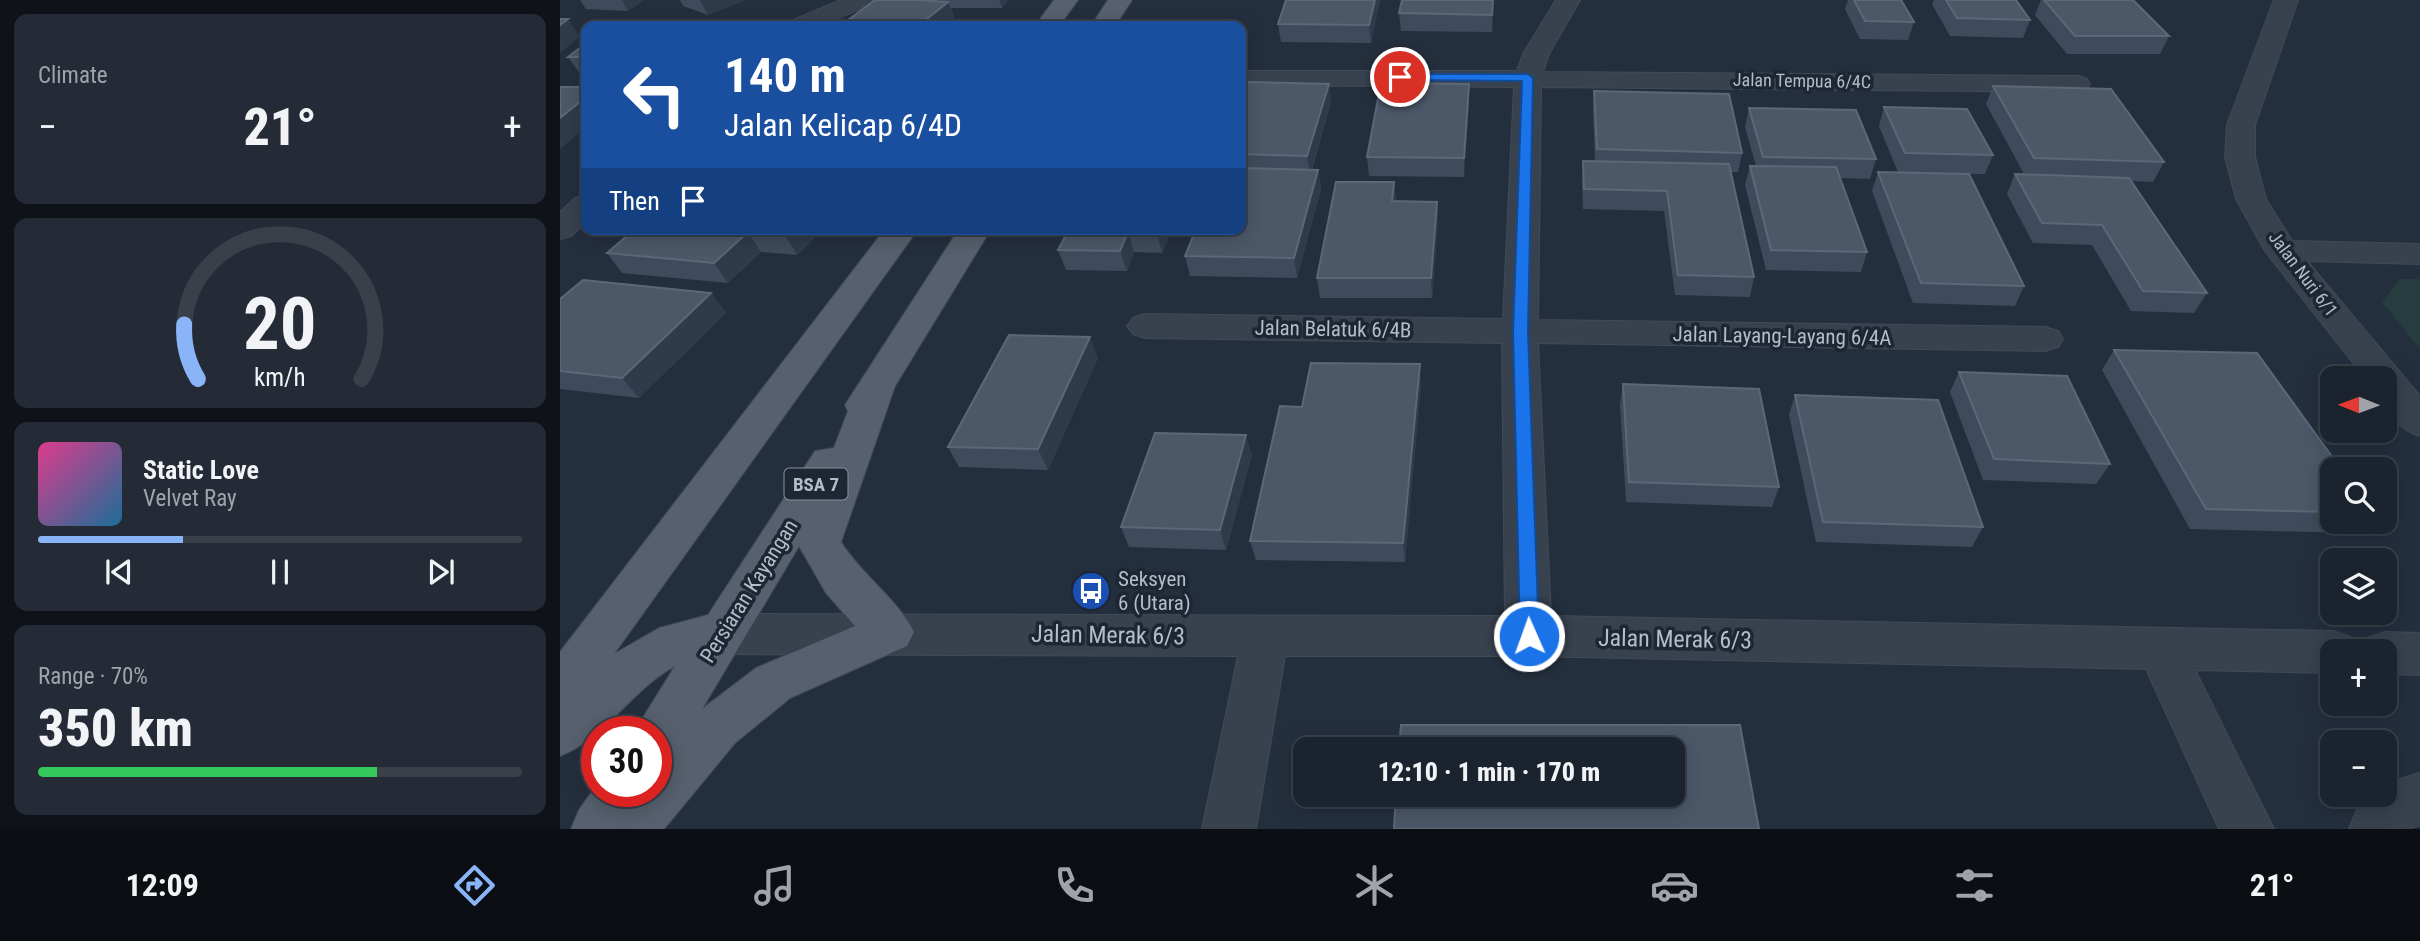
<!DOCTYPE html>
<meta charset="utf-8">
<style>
body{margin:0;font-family:"Roboto Condensed",sans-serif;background:#242b36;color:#f1f3f6;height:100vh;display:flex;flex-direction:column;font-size:26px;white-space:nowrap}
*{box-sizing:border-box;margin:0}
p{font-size:23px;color:#a0a4aa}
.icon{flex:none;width:38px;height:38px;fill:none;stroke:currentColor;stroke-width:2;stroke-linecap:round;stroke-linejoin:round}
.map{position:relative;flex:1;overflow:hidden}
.drawer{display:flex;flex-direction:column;gap:14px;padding:14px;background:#0f1319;width:560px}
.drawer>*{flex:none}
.top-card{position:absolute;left:21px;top:21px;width:665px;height:214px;border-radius:14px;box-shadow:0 4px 18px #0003,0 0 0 2px #39404a;background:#1a4fa0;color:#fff;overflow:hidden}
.needle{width:46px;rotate:271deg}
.buttons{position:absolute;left:1760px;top:366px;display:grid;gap:14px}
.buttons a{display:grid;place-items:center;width:77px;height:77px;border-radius:14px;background:#1b232e;box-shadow:0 4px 18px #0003,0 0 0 2px #39404a;font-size:35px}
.speed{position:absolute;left:21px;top:716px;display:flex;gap:14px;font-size:35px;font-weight:700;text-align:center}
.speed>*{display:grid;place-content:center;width:91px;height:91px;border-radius:50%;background:#1b232e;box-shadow:0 4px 18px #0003,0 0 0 2px #39404a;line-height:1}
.speed .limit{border:10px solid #d22;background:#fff;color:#111}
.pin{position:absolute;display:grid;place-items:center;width:60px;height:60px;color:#fff;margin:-30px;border:4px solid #fff;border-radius:50%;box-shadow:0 2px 7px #0007}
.me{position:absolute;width:77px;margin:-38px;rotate:358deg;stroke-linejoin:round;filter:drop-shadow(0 0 5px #0008)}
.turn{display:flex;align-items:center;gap:24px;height:147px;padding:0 28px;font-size:32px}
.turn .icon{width:91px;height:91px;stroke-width:2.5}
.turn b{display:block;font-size:49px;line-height:60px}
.then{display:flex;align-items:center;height:66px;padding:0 28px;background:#0003;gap:14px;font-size:26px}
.big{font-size:52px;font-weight:800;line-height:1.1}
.drawer .widget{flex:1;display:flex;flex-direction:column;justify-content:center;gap:10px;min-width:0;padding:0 24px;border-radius:14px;background:#242b36}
.drawer .dial{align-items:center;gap:0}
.dial svg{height:182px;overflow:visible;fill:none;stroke:#39404a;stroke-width:7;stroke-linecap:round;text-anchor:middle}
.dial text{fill:#f1f3f6;stroke:none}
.song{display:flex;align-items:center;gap:21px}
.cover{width:84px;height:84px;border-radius:10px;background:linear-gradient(135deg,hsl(330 70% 55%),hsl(200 70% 35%))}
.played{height:7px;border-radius:4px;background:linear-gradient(90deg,#8ab4f8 30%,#39404a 30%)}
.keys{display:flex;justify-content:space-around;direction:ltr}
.heat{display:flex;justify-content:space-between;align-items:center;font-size:38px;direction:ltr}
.charge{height:10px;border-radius:5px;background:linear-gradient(90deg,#34c759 70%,#39404a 0)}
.trip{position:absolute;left:733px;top:737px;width:392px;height:70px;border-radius:14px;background:#1b232e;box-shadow:0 4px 18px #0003,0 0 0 2px #39404a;font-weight:800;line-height:70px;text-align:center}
.dock{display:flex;height:112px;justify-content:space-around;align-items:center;background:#0b0e12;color:#a0a4aa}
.dock .icon{width:49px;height:49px}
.dock .current{color:#8ab4f8}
.dock b{font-size:32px;color:#f1f3f6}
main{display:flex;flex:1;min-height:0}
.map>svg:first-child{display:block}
</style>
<main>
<section class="drawer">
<div class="widget"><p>Climate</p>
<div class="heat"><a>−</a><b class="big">21°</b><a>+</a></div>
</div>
<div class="widget dial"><svg viewBox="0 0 100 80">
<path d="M14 69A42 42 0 1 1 86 69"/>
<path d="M14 69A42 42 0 0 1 8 45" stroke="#8ab4f8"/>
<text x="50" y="56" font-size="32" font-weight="700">20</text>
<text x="50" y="72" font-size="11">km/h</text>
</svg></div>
<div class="widget">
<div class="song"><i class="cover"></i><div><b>Static Love</b><p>Velvet Ray</p></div></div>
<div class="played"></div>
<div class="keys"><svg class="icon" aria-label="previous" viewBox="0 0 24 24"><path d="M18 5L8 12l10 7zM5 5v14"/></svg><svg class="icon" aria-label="pause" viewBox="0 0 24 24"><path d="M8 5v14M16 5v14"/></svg><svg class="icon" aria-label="next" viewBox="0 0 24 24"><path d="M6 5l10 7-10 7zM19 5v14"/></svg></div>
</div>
<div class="widget"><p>Range · 70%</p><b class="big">350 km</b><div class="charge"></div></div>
</section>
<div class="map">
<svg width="1860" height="829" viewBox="0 0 1860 829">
<rect width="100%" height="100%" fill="#242f3e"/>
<path fill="#263c3f" d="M1839,279H1860V349L1822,302Z"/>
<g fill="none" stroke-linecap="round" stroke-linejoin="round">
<g stroke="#414a57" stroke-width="2">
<path id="minor" d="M281,0H313L309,5L260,26H228L231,21Z
M996,0H1020L989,54L983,72L1517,76L1526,78L1530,84L1526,90L1517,92L981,87L978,320L1485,327L1498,331L1503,339L1498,347L1485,351L978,343L991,616L1773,631L1790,637L1796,651H1773V673L1635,670L1714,829H1659L1586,669L969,656H725L696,829H642L678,656L164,654L148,648L141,634L148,620L164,614L945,616L942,343L585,338L573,334L567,326L573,318L585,314L943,319L954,87L687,85L681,83V71H957L963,54Z
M1714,0H1738L1695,125V157L1706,199L1732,241L1860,244V264L1747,261L1860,396V436C1831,427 1825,405 1825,378H1805L1705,251L1676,199L1665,157L1667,125Z
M26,196V222L11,236L0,239V212L15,198Z
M1825,632L1860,633V675L1825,674V651H1802L1808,638Z
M1860,773V825L1848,829H1789L1797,810L1809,794H1825V784Z"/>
</g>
<g stroke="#414a57" stroke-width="2">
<path id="major" d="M494,0H518L499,26H475Z
M548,0H572L555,26H531Z
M325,229H358L54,654L99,628L148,615L255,451L274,448L288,411L285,405L399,229H431L335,386L281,542C301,574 339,601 354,632L347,646L230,698L175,743L104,829H11L19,810L37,784V791H96V732H74L115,666C72,689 45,739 0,756V652ZM239,546L266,593L295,626L196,668L142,709Z"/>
</g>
<use href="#minor" fill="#38414e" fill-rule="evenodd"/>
<use href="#major" fill="#56606e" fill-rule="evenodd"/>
</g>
<path fill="#3f4b5c" d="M20,0H84L68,11L26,9Z
M120,0H185L148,15L123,6Z
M380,0H448L442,8H391L395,20Z
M820,0L811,43L721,42L718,24Z
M934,0L932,32L841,31L839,13Z
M1288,0H1341L1354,22L1348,40L1300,39L1285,9Z
M1374,0H1456L1470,20L1463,38L1390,36L1372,4Z
M1481,0H1573L1609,36L1600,54H1507L1475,15Z
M26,43V75H21L8,57Z
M909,84V103L904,177L809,176L807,157Z
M1433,86L1604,162L1593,182L1571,181L1647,293L1634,313L1571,311L1532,245L1473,243L1447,194L1455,174H1464L1426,104Z
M1034,91L1182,153L1178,172H1171L1194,277L1190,297L1115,295L1104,211L1023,209L1022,180L1023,161H1035L1033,110Z
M681,98L771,102L752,170H758L761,189L737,278L630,276L625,256L681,229Z
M1324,107L1433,155L1425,174H1409L1464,286L1455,306L1353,303L1312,191L1318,172H1338L1319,126Z
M1189,108L1316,159L1310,179L1280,178L1307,252L1301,272L1206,270L1185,185L1190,166H1196L1185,127Z
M834,182L836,201L877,202L878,221L872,298H760L757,278Z
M75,229H263L237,255L201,252L168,283L62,273L47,253Z
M509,229H612L602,253L574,252L567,271L506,270L498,250Z
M151,293L166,313L79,398L0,389V299Z
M1554,350L1773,469V522H1804L1792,533L1630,529L1542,370Z
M538,358L488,470L399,467L388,447Z
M1399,372L1550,464L1536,484L1423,480L1390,392Z
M1063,384L1219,487L1212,507L1066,502L1060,405Z
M861,385L845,562L696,560L690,541L742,407Z
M1235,395L1423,527L1412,547L1256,542L1229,415Z
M692,455L666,550L569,547L561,527Z"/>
<path fill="#2f3b4b" d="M62,0H84L68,11Z
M140,0H185L148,15Z
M439,0H448L442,8Z
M815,0H820L811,43L809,25Z
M933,0H934L932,32V15Z
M388,2L395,20L388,26H358Z
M8,19L20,37L0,53V25Z
M769,84L771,102L750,175L747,156Z
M909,84V103L904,177V158Z
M26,97V127L0,149V118Z
M758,170L761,189L737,278L734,258Z
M834,182L836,202L832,201Z
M877,202L878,221L872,298L871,278Z
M231,229H263L237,255L225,235Z
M598,229H612L602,253L597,233Z
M188,232L201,252L168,283L154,263Z
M568,232L574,252L567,271L560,251Z
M151,293L166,313L79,398L62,378Z
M530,337L538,358L488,470L478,449Z
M860,364L861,385L845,562L843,543Z
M686,435L692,455L666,550L660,530Z"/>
<path fill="#4b5868" stroke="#5c6777" stroke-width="2" d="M315,0H361L388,2L358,26H280Z
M726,0H815L809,25L718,24Z
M842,0H933L932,15L839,13Z
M1294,0H1341L1354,22L1305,21Z
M1386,0H1456L1470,20L1397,18Z
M1484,0H1573L1609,36H1515Z
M0,19H8L0,25Z
M55,22L123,23L119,26H50Z
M26,43V57H8Z
M687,82L769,84L747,156L681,154V98Z
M821,83L909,84L904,158L807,157Z
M1433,86L1551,89L1604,162L1474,158Z
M0,87H26V97L0,118Z
M1034,91L1169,94L1182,153L1037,149Z
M1324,107L1407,109L1433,155L1345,153Z
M1189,108L1296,110L1316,159L1203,157Z
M1023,161L1169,164L1194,277L1118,275L1107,191L1024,189Z
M1190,166L1276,167L1307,252L1211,250Z
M681,168L758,170L734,258L625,256L636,229H681Z
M1318,172L1409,174L1464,286L1361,283Z
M1455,174L1569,178L1647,293L1583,291L1542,225L1482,223Z
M776,182H834L832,201L877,202L871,278H757Z
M75,229H231L225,235L188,232L154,263L47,253Z
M509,229H598L597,233L568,232L560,251L498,250Z
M23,280L151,293L62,378L0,371V299Z
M449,335L530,337L478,449L388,447Z
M1554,350L1697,353L1781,469H1773V512L1646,509Z
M751,363L860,364L843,543L690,541L720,406L742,407Z
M1399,372L1507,376L1550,464L1434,459Z
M1063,384L1199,389L1219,487L1069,482Z
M1235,395L1378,400L1423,527L1263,522Z
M595,433L686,435L660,530L561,527Z
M841,725H1180L1199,829H834L836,794H1113V749H839Z"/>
<path fill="#1a73e8" stroke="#114b97" stroke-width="2" d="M968,74L973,78L968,332L979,636L976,642L969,645L962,642L960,636L953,332L962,81L840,80L835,77L840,74Z"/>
<defs>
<g id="bus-disc" transform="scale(2.0125)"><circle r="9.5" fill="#1a4fb4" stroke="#1d2633"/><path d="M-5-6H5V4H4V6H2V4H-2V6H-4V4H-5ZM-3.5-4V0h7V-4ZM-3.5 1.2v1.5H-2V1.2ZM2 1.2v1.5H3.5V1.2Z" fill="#fff"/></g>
</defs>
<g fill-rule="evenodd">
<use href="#bus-disc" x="531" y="591"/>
</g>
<g text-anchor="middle" stroke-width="7" stroke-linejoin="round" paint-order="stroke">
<g font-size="18" fill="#b4bcc9" stroke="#1d2633">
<text transform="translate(1242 81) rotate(1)" y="6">Jalan Tempua 6/4C</text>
<text transform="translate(1743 274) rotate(53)" y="6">Jalan Nuri 6/1</text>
</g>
<rect fill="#1d2633" stroke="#878f9c" stroke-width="2" x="224.5" y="468.5" width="63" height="31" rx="5"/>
<g font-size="19" font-weight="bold" fill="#b4bcc9">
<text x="256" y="491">BSA 7</text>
</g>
<g font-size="21" fill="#b4bcc9" stroke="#1d2633">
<text transform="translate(773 329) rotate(1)" y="7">Jalan Belatuk 6/4B</text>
<text transform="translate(1222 336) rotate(1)" y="7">Jalan Layang-Layang 6/4A</text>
<text transform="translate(189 591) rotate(-58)" y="7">Persiaran Kayangan</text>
</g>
<g font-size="21" fill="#b4bcc9" stroke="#1d2633" text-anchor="start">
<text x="558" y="586">Seksyen<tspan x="558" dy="24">6 (Utara)</tspan></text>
</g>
<g font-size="24" fill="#b4bcc9" stroke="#1d2633">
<text transform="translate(548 635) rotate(1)" y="8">Jalan Merak 6/3</text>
<text transform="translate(1115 639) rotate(1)" y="8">Jalan Merak 6/3</text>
</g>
</g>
</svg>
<div class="buttons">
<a><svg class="needle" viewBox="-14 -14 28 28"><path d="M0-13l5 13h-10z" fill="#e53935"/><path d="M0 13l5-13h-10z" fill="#a0a4aa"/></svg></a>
<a><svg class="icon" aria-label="search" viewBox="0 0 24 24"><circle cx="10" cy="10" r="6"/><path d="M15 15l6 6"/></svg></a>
<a><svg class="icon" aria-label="layers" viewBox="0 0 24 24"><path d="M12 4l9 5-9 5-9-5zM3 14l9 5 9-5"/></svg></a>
<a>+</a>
<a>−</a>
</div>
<div class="speed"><div class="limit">30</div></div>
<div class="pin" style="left:840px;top:77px;background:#d93025"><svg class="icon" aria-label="arrive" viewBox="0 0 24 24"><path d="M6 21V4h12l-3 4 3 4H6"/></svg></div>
<svg class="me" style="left:969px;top:636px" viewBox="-20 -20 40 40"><circle r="17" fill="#1a73e8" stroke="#fff" stroke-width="3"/><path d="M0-11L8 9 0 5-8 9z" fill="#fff"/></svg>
<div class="trip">12:10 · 1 min · 170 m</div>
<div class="top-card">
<div class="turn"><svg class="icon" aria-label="left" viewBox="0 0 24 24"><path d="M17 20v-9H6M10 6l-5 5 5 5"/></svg><div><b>140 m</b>Jalan Kelicap 6/4D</div></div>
<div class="then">Then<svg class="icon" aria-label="arrive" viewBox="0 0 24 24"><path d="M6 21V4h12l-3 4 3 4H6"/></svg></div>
</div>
</div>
</main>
<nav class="dock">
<b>12:09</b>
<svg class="icon current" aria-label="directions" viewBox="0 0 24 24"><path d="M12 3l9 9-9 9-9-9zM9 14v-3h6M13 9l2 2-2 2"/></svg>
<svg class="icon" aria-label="music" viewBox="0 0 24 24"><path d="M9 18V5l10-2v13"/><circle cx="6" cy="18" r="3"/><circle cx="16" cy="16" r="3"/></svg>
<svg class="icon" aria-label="phone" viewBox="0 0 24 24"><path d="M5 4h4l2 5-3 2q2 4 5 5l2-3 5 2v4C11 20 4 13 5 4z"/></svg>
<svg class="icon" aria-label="climate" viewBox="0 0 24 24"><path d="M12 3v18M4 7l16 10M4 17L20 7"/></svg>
<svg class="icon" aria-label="car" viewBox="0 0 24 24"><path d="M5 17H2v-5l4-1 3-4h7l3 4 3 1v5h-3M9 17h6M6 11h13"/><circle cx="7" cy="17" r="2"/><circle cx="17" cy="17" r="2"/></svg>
<svg class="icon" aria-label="filters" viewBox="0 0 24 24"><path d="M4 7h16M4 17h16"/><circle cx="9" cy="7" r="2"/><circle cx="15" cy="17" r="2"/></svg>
<b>21°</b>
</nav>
